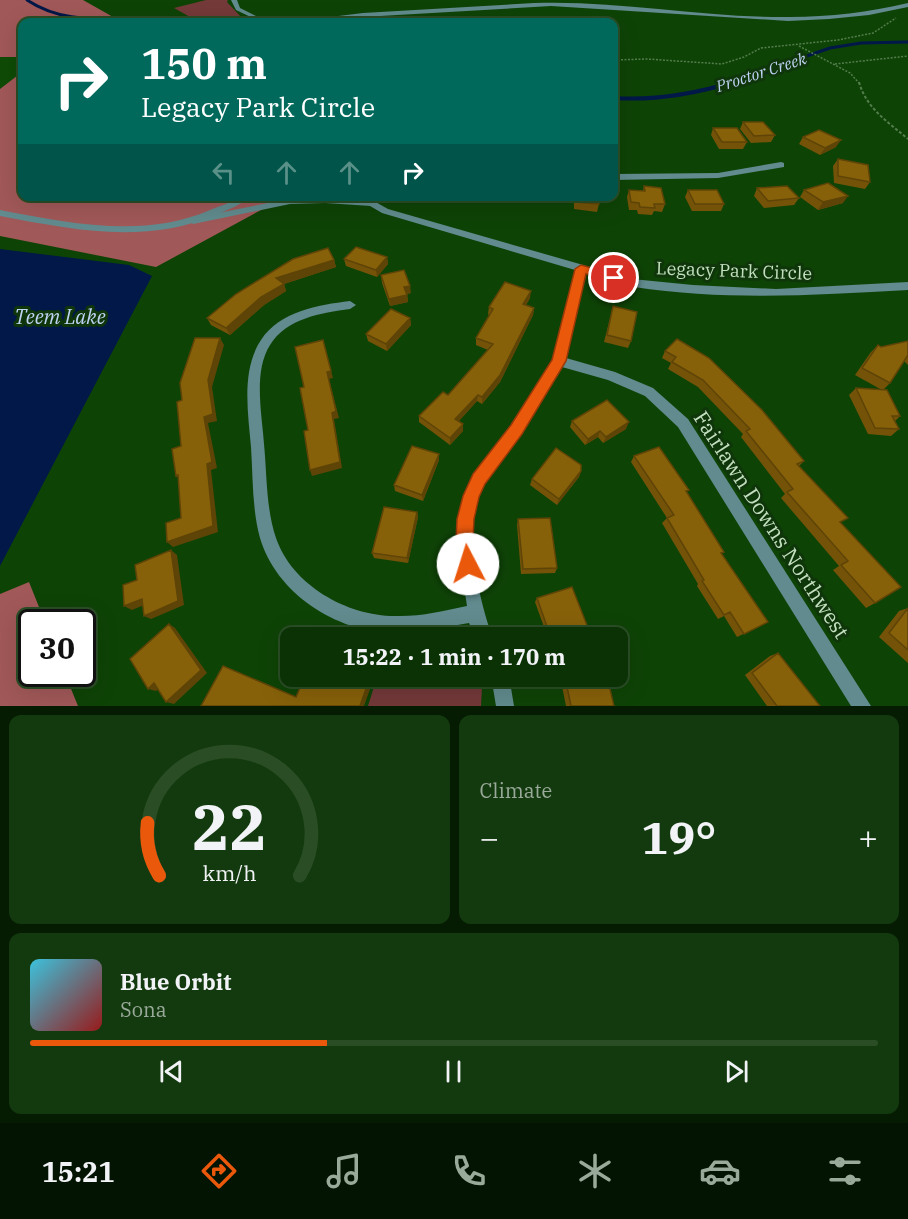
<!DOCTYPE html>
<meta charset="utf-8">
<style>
body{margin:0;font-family:"IBM Plex Serif",serif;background:#133a0e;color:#f1f3f6;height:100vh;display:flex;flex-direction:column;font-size:22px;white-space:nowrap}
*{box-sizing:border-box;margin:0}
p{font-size:20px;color:#99aa9a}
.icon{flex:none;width:33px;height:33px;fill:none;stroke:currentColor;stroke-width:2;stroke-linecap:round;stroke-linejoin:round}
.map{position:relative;height:706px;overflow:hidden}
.drawer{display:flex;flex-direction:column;gap:9px;padding:9px;background:#061c02;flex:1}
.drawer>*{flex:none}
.top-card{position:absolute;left:18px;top:18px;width:600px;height:183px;border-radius:12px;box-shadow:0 6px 24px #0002,0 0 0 2px #2a4d26;background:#00695c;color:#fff;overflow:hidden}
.speed{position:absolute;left:18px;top:609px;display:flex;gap:12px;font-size:30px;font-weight:700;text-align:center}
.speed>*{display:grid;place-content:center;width:78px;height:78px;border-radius:50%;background:#0a3204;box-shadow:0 6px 24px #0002,0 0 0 2px #2a4d26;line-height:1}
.speed .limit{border:3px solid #111;border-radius:9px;background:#fff;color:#111}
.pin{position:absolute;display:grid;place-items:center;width:51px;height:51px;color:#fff;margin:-26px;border:3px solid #fff;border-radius:50%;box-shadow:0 2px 6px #0007}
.me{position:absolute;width:66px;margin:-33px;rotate:355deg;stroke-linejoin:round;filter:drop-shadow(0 0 4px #0008)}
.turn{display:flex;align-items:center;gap:21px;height:126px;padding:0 24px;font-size:27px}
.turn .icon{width:78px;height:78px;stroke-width:2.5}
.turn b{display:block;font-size:42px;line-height:51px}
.lanes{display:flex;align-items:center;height:57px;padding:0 24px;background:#0003;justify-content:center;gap:30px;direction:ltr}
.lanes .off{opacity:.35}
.big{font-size:45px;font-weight:700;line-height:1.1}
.drawer .card{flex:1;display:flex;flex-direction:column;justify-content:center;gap:9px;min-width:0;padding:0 21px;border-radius:12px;background:#133a0e}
.drawer .dial{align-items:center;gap:0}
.dial svg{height:156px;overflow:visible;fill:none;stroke:#2a4d26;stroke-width:7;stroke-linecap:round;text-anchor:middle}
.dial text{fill:#f1f3f6;stroke:none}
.song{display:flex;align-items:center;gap:18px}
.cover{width:72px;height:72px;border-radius:9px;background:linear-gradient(135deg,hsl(190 70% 55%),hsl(0 70% 35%))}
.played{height:6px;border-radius:3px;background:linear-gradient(90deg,#ea580c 35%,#2a4d26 35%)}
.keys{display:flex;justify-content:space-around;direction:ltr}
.heat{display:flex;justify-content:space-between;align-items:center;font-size:33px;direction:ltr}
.drawer .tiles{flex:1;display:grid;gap:9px;grid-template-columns:1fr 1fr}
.card:last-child{grid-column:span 2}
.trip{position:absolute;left:280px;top:627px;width:348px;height:60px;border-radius:12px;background:#0a3204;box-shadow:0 6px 24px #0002,0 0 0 2px #2a4d26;font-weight:700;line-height:60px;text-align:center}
.tab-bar{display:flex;height:96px;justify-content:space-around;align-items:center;background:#041402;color:#99aa9a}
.tab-bar .icon{width:42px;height:42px}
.tab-bar .current{color:#ea580c}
.tab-bar b{font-size:27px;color:#f1f3f6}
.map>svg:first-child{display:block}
</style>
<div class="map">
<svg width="908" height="706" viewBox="0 0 908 706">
<rect width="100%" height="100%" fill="#0e4306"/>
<path fill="#0f4b06" d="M0,57H22V72L0,89Z"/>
<path fill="#743939" d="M206,0H228L227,2L242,18L229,22H199L174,8Z
M377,677H479L482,687L481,706H368Z"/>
<path fill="#a15858" d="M0,0H83L122,22H22V57H0Z
M22,72V196L285,197L156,267L0,236V89Z
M29,582L45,622H32V674H65L78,706H0V594Z"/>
<path fill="#011848" d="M0,249L129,265L152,276L0,566Z"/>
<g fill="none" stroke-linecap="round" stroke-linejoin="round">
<path stroke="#011848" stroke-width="3" d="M27,0C75,32 124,10 175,22
M730,83L787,66L801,58L830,48L861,43L908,42"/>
<path stroke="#011848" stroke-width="4" d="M614,98C656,101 694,94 734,82"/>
<path stroke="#537e4c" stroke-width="1.5" stroke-dasharray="2 1.5" stroke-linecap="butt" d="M799,46L850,73L859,83
M614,60L647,59L722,64L744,57L761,48L838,40L873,33L896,18
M835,64L908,56"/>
<path stroke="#537e4c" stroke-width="2" stroke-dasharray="3 2" stroke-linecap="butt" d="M859,82C866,108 888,122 908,139"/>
<path fill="#618b8e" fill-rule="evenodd" d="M302,198C318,198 363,197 375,204L371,206L325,203L290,204L193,224L189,221L193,218L268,203Z"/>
<path fill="#618b8e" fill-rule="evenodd" d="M231,0H237L240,8L268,22H261L236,10Z
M534,3C619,0 704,18 790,17C830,17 869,12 908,3V7L869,15L829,19L788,21L551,6L380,16L311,22L330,17L363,13Z
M781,162L784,163V167L718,178L614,180V174L718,173Z
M240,196H250C242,205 229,209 218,214C145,245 75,230 0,216V210C69,223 143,239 210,210C220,206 231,203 240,196Z
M353,196H365L388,209L632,279L693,285L776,289L908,282V290C817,295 725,301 634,287C618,284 601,278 585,273L566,358L615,372L653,388L688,419L871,706H851L678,427L645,396L608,380L562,367C548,389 535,412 521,433C507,453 489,471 479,494C464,531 479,602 493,638H476L469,623C444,627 419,634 393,633C336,632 276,593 260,538C252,509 253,477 251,447C248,413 241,370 261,340C280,311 318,305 350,301L356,305L350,309C321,313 287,318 270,345C253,372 262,414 264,444C267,474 266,509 276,538C292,585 347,616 395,616C419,617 443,611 467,606L457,541L458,519L464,496L474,474L511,425L553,360L575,270L382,213Z
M491,676H509L514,706H496Z"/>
</g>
<path fill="#745309" d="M743,122L775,135L771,142L751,143L740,129Z
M713,128L747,142L743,149H719L711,135Z
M803,137L836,147L820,155L799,144Z
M838,159L870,182L865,189L834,183L833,166Z
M644,186L665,204L662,212L654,211L652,215L638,214L637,210H629L627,197L629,190L643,191Z
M757,188L799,198L794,205L764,208L754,196Z
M688,190L724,204L721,211H692L685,197Z
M804,190L843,203L818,210L800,197Z
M494,196H525L522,203L494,197Z
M574,196H599V204L597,212L574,209Z
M387,257L388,264L377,277L346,266L344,259Z
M334,260L336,267L284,284L286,291L264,305L230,335L211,325L207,318Z
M381,275L411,293L407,294L408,302L390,306L382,283Z
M530,298L526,305L534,308L533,315L500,382L482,404L477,401L459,421L463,431L450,445L419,422V416L448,395L488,350L476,345V338L489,315L488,314L489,307Z
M613,306L631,341L628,348L604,342Z
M410,318L411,325L387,351L368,341L366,334Z
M677,339L804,461L799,466L841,523L875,603L866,608L833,570L839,566L781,498L785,494L741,437L743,434L698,387L668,369L671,363L662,358L665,351Z
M908,341V365L904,361L890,383L883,390L900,416L895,421L899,429L891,436L868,434L849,395L856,388L882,390L855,375L871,352L878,345L881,347Z
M572,421L626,429L603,443L598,437L585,445L570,427Z
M634,456L687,492L722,554L768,622L737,637L724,616L718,619L697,586L698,584L662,523L667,518L631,462Z
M439,460L423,501L395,491L394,485Z
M581,471L579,477L557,505L530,485L532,479Z
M417,512L418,517L408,563L374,558L372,553Z
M518,519L557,568L555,573L521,574L517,525Z
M537,598L592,638H548L535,602Z
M908,608V663L879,637L899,611Z
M778,653L820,706H767L745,675L770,656Z
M565,677L614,706H566L561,681Z"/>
<path fill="#5e4407" d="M841,140L836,147L820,155L825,148Z
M848,196L843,203L818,210L823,202Z
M387,257L388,264L377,277L376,270Z
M334,260L336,267L278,286L276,278Z
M284,284L286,291L264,305L230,335L226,328L261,297Z
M410,286L411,293L405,294L404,287Z
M531,291L530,298L522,311L523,304Z
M407,295L408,302L390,306L389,299Z
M534,308L533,315L500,382L482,404V397Z
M410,318L411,325L387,351L386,344Z
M220,338L224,345L212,387L217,421L208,423L217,468L211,470L218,532L173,547L167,542L213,526L207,464L204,417L208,380Z
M323,340L333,378L329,379L339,418L334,419L342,468L312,476L310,470L332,413Z
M478,395L477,401L455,425V419Z
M629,422L626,429L603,443L606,437Z
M463,424V431L450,445V438Z
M600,431L598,437L585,445L588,439Z
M439,454V460L423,501L422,495Z
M581,471L579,477L557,505L559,499Z
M417,512L418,517L408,563L407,558Z
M171,550L177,555L184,605L151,619L144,616Z
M142,599L149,603L132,610L124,606Z
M169,624L175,628L207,673L174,704L166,702Z
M154,683L162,685L156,691L148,689Z
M367,686L370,689L364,706H360Z"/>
<path fill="#87610a" stroke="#5e4407" stroke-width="1.5" d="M743,122H763L775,135L754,136Z
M713,128H737L747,142H722Z
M819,130L841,140L825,148L803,137Z
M838,159L868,165L870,182L838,176Z
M828,183L848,196L823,202L804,190Z
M644,186L661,188L665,204H654L655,208L640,207L639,203L631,202L629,190L645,191Z
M787,186L799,198L768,201L757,188Z
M688,190H717L724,204H695Z
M575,196H599V204L575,202Z
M356,247L387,257L376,270L344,259Z
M328,248L334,260L276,278L284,284L261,297L226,328L207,318L236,294L293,259Z
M404,270L410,286L404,287L407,295L389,299L381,275Z
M505,282L531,291L523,304L534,308L500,375L482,397L478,395L455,419L463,424L450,438L419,416L443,392L448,395L493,344L476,338L493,309L489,307Z
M613,306L637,312L631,341L607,335Z
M391,309L410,318L386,344L366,334Z
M195,338H220L208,380L213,414L204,417L212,462L207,464L213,526L167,542L166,523L181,518L178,475L176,476L172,449L181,446L177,402L182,400L180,383Z
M677,339L709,358L762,410L804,461L797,464L848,518L840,522L901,587L875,603L841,565L848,561L787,492L793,489L746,431L750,429L703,380L672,362L676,357L665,351Z
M323,340L331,371L327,372L336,411L332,413L340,462L310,470L304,431L308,430L300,388L304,387L295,347Z
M908,341V355L890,383L862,368L878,345L881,347Z
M856,388L887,390L900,416H892L899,429L875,428Z
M607,400L629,422L606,437L600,431L588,439L572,421Z
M412,446L439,454L422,495L394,485Z
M659,447L689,490L686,491L724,552L721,553L768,622L744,634L730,612L724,615L702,581L704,580L667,518L674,515L634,456Z
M556,448L581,465V471L559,499L532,479Z
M384,507L417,512L407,558L372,553Z
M550,518L557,568L523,569L518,519Z
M171,550L178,601L144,616L142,599L124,606L123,585L137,580L135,565Z
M572,587L592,638H551L537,598Z
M908,608V650L889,633Z
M169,624L201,670L166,702L154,683L148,689L130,659Z
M778,653L820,706H777L752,673Z
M223,666L296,697L305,676H340L367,686L360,706H201Z
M607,676L614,706H571L565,677Z"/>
<path fill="#ea580c" stroke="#983908" stroke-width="1.5" d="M581,265L619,275L620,278L614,282L586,274L566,361L522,434L485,484L479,497L474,519L473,541L477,564L474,570L468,573L461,570L456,541L457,519L463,496L473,474L511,425L552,360L575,269Z"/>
<g text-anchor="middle" stroke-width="6" stroke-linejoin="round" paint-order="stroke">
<g font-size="16" font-style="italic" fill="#c0d3f4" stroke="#0f360a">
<text transform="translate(761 72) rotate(-18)" y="6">Proctor Creek</text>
</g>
<g font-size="18" fill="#c3dfbf" stroke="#0f360a">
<text transform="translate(734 271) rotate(2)" y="6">Legacy Park Circle</text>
</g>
<g font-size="20" font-style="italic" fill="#c0d3f4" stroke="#0f360a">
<text x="60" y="324">Teem Lake</text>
</g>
<g font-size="21" fill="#c3dfbf" stroke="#0f360a">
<text transform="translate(771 525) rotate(57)" y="7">Fairlawn Downs Northwest</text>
</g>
</g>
</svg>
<div class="speed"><div class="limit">30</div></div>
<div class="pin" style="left:614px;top:278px;background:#d93025"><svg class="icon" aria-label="arrive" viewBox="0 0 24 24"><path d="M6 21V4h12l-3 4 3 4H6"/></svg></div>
<svg class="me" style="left:468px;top:564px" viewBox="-20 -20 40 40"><circle r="19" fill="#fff"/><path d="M0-13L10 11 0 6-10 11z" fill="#ea580c"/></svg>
<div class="trip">15:22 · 1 min · 170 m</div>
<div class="top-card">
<div class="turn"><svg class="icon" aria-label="right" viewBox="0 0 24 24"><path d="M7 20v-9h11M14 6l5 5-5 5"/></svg><div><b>150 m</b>Legacy Park Circle</div></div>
<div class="lanes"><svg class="icon off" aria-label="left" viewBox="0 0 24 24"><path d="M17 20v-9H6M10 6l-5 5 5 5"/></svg><svg class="icon off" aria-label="ahead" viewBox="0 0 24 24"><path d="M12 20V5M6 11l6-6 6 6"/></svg><svg class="icon off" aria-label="ahead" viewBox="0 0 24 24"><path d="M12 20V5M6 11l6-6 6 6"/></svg><svg class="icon" aria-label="right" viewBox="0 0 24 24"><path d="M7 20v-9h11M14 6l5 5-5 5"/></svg></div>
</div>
</div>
<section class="drawer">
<div class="tiles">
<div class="card dial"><svg viewBox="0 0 100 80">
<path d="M14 69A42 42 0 1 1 86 69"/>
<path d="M14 69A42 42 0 0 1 8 42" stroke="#ea580c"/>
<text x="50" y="56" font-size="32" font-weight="700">22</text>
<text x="50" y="72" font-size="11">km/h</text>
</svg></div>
<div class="card"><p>Climate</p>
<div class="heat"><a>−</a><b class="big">19°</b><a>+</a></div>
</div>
<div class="card">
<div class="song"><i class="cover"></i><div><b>Blue Orbit</b><p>Sona</p></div></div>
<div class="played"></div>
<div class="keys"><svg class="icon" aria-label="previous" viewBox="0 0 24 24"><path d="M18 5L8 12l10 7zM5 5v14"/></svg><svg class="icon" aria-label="pause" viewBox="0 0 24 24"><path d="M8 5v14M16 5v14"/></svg><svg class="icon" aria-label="next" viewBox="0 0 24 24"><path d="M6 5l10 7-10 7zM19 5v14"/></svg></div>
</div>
</div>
</section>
<nav class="tab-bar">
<b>15:21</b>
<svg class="icon current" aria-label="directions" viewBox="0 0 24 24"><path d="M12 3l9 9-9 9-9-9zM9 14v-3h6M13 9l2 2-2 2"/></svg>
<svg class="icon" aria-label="music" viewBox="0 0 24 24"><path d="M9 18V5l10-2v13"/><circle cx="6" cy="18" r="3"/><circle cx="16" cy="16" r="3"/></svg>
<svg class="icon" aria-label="phone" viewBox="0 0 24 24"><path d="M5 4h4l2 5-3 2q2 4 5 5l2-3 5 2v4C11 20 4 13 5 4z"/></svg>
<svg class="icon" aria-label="climate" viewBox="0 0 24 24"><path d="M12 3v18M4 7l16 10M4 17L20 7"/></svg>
<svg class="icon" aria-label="car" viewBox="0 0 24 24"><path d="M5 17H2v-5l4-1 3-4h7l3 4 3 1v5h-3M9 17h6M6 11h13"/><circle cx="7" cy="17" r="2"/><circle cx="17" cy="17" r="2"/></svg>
<svg class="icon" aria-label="filters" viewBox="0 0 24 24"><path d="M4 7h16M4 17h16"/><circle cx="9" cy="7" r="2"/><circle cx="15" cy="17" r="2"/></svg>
</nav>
